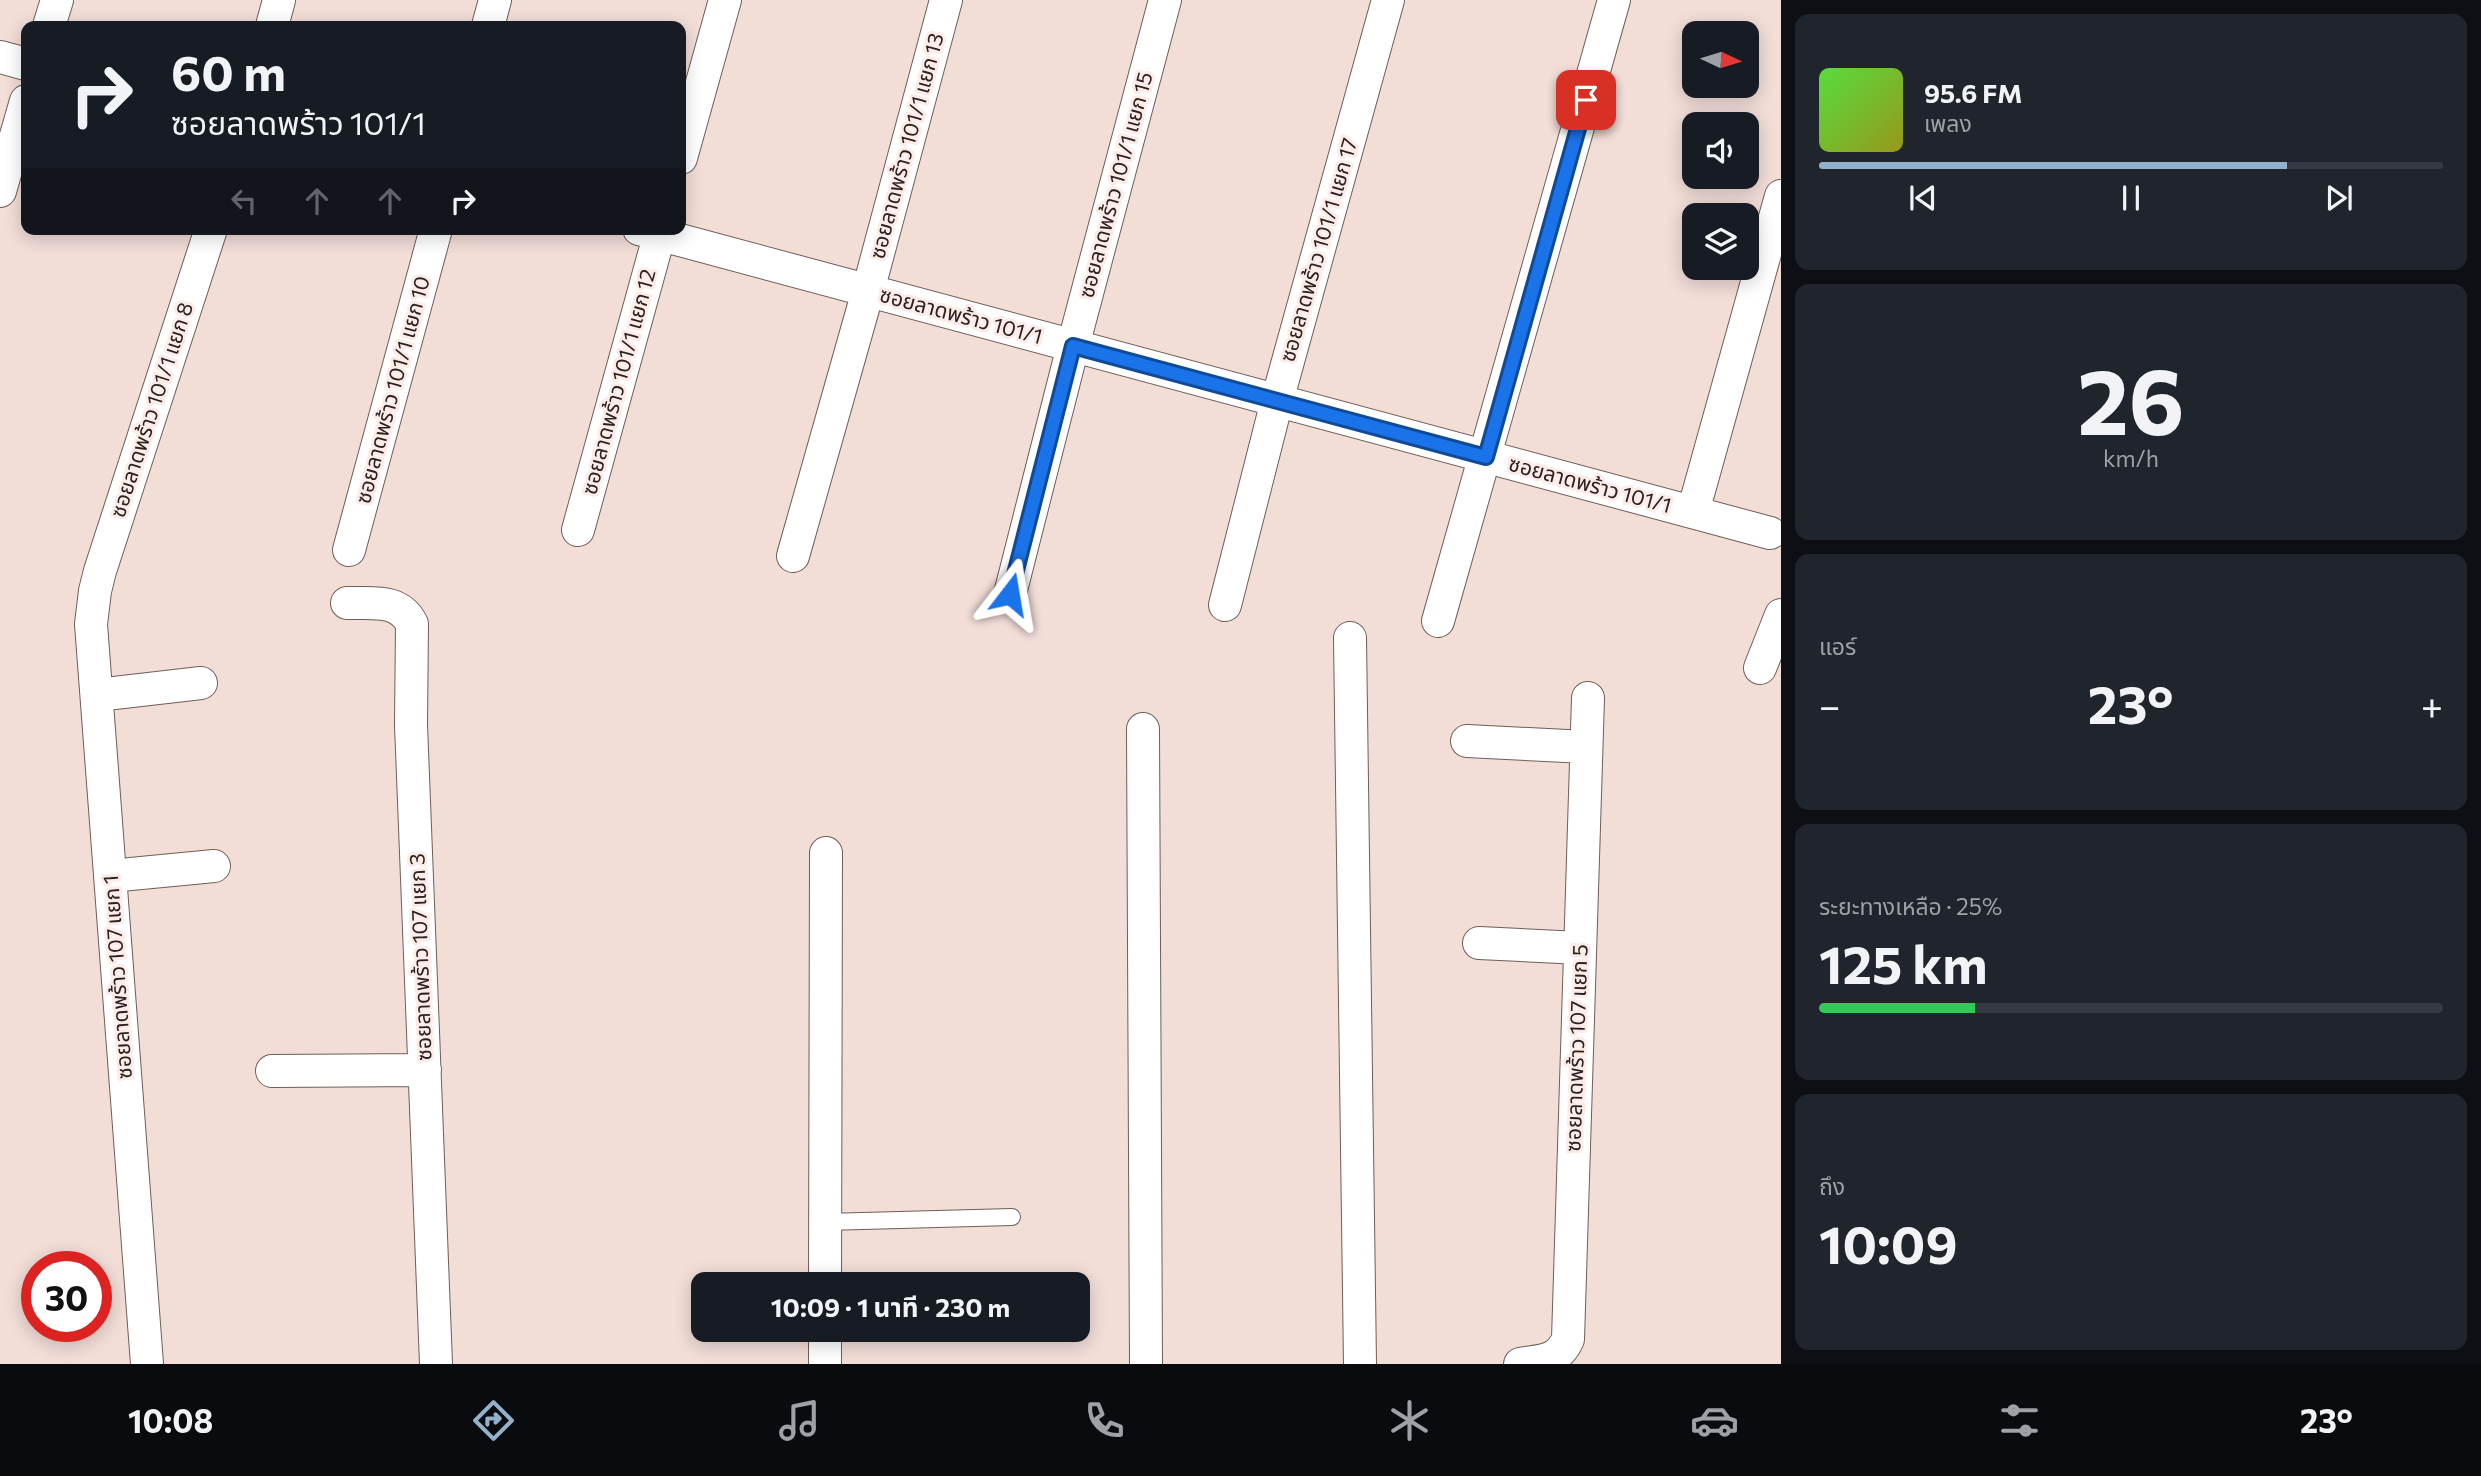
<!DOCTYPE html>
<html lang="th">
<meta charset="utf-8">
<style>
body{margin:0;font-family:Commissioner,"Noto Sans Thai",sans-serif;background:#20242c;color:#f1f3f6;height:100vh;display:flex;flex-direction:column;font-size:26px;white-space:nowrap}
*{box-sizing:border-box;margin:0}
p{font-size:23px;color:#9ea1a6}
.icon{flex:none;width:38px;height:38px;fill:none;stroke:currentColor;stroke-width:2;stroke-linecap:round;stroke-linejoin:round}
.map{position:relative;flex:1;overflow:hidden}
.drawer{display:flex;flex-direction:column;gap:14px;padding:14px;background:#0d0f14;width:700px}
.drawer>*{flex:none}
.banner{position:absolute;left:21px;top:21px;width:665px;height:214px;border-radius:14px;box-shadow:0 4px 18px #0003;background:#171b24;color:#f1f3f6;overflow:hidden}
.needle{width:46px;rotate:94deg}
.controls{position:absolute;left:1682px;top:21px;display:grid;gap:14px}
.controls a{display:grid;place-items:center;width:77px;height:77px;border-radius:14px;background:#171b24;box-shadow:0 4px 18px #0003;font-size:35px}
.speed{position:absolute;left:21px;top:1251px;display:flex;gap:14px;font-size:35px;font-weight:700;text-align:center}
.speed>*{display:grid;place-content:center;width:91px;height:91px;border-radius:50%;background:#171b24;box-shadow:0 4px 18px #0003;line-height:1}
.speed .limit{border:10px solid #d22;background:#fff;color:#111}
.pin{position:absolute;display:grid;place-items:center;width:60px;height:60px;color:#fff;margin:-30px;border-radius:14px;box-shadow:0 4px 10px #0006}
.me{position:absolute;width:77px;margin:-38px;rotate:14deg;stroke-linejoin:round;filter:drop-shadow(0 0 5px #0008)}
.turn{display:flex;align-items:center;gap:24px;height:147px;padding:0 35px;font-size:32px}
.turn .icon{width:91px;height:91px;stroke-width:2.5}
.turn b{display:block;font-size:49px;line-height:60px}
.lanes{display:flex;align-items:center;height:66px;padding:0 35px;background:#0003;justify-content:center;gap:35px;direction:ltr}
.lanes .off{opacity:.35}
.big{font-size:52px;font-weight:700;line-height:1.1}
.drawer .tile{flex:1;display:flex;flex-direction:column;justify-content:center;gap:10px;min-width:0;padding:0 24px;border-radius:14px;background:#20242c}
.drawer .dial{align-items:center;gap:0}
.dial b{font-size:91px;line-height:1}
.song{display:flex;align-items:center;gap:21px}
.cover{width:84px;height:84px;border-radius:10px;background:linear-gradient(135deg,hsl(110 70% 55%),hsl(60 70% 35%))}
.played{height:7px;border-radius:4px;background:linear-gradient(90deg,#93b1cb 75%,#363941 75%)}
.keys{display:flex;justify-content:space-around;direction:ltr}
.heat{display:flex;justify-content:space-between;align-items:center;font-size:38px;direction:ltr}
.charge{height:10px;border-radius:5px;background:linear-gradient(90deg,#34c759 25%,#363941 0)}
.trip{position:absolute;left:691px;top:1272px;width:399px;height:70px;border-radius:14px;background:#171b24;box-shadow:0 4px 18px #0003;font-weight:700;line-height:70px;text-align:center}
.tab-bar{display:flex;height:112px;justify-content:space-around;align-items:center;background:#090b0e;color:#9ea1a6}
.tab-bar .icon{width:49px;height:49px}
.tab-bar .active{color:#93b1cb}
.tab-bar b{font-size:32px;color:#f1f3f6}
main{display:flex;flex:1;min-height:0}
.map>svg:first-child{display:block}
</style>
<main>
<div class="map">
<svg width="1781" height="1364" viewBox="0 0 1781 1364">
<rect width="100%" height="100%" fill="#f2ddd7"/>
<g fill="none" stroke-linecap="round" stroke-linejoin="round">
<g stroke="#6f5e59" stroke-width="18">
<path id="service" d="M825,1222L1012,1217"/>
</g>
<g stroke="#6f5e59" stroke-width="34">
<path id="minor" d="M49,26L57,0
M272,26L279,0
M488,26L495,0
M0,57L26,64
M681,158L725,0
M0,191L26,101
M639,229L1770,533
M1693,512L1781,196
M578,530L661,229
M349,550L436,229
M793,556L868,291L946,0
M1010,594L1073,346L1165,0
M347,603C373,604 399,598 412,624L411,725L436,1364
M1225,605L1277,401L1388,0
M1438,621L1614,0
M1350,638L1360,1364
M1760,668L1781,615
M97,695L201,683
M1143,729L1146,1364
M1467,741L1586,747
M110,876L214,866
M1479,943L1580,948
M272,1071L425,1070
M825,1284L826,853
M147,1364L91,624L95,591L100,571L211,229
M825,1364V1330
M1520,1364C1542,1360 1558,1362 1568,1339L1588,698"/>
</g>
<use href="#service" stroke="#fff" stroke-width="16"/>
<use href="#minor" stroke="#fff" stroke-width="32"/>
</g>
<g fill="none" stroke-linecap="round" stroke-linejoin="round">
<g stroke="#114b97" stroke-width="18">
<path id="route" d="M1010,594L1073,346L1486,457L1586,100"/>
</g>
<use href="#route" stroke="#1a73e8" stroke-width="12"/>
</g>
<g text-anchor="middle" stroke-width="6" stroke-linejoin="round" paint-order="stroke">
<g font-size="21" fill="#292220" stroke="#fcebe7">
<text transform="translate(907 146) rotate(-75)" y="7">ซอยลาดพร้าว 101/1 แยก 13</text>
<text transform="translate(1116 185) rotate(-75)" y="7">ซอยลาดพร้าว 101/1 แยก 15</text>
<text transform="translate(1319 250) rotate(-74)" y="7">ซอยลาดพร้าว 101/1 แยก 17</text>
<text transform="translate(961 316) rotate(15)" y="7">ซอยลาดพร้าว 101/1</text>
<text transform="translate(619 382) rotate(-75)" y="7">ซอยลาดพร้าว 101/1 แยก 12</text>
<text transform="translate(393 390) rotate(-75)" y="7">ซอยลาดพร้าว 101/1 แยก 10</text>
<text transform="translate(152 410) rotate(-72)" y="7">ซอยลาดพร้าว 101/1 แยก 8</text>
<text transform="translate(1590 485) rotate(15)" y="7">ซอยลาดพร้าว 101/1</text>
<text transform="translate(421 957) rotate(-92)" y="7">ซอยลาดพร้าว 107 แยก 3</text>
<text transform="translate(118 977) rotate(-94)" y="7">ซอยลาดพร้าว 107 แยก 1</text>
<text transform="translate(1577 1048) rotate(-88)" y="7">ซอยลาดพร้าว 107 แยก 5</text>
</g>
</g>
</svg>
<div class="controls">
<a><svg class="needle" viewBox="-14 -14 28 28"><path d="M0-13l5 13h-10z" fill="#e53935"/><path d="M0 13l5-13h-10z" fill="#9ea1a6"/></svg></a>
<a><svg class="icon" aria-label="sound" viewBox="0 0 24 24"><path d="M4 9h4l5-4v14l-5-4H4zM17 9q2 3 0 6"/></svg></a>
<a><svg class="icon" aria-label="layers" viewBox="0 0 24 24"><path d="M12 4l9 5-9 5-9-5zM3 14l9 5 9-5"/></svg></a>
</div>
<div class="speed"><div class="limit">30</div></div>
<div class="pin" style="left:1586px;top:100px;background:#d93025"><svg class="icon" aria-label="arrive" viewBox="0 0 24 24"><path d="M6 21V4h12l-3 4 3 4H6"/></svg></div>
<svg class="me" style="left:1010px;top:594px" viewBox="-20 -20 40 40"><path d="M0-17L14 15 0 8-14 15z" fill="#1a73e8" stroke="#fff" stroke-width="4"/></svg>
<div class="trip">10:09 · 1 นาที · 230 m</div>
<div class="banner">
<div class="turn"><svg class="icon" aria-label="right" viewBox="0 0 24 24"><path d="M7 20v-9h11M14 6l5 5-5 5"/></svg><div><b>60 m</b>ซอยลาดพร้าว 101/1</div></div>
<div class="lanes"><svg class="icon off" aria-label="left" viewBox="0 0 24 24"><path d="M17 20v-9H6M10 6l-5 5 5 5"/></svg><svg class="icon off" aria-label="ahead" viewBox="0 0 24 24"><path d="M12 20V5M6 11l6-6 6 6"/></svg><svg class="icon off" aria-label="ahead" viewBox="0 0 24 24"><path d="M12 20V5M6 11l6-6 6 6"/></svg><svg class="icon" aria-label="right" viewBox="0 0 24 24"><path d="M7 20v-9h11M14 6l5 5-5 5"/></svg></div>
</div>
</div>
<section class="drawer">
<div class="tile">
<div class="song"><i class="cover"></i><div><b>95.6 FM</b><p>เพลง</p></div></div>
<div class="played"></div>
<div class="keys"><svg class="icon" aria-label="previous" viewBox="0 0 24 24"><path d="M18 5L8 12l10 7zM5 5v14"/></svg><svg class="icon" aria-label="pause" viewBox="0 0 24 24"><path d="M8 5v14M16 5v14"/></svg><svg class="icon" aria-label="next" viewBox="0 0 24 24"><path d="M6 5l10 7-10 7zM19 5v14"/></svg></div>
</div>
<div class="tile dial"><b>26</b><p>km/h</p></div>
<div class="tile"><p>แอร์</p>
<div class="heat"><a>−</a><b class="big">23°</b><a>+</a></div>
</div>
<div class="tile"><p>ระยะทางเหลือ · 25%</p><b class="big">125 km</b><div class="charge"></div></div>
<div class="tile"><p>ถึง</p><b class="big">10:09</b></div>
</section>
</main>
<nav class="tab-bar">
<b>10:08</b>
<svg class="icon active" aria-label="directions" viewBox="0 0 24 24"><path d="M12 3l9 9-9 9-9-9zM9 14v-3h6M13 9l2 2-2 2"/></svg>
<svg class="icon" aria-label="music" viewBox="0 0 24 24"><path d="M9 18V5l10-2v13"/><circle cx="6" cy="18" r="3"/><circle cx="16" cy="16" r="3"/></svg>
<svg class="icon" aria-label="phone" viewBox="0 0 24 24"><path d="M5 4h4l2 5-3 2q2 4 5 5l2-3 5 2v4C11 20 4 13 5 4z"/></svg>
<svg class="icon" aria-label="climate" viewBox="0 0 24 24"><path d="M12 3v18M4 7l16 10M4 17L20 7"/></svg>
<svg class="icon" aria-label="car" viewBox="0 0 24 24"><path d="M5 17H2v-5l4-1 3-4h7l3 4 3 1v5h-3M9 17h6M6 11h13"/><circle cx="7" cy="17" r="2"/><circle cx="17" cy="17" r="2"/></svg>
<svg class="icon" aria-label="filters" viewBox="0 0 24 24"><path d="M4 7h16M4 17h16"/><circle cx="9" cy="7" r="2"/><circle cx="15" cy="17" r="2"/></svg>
<b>23°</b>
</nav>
